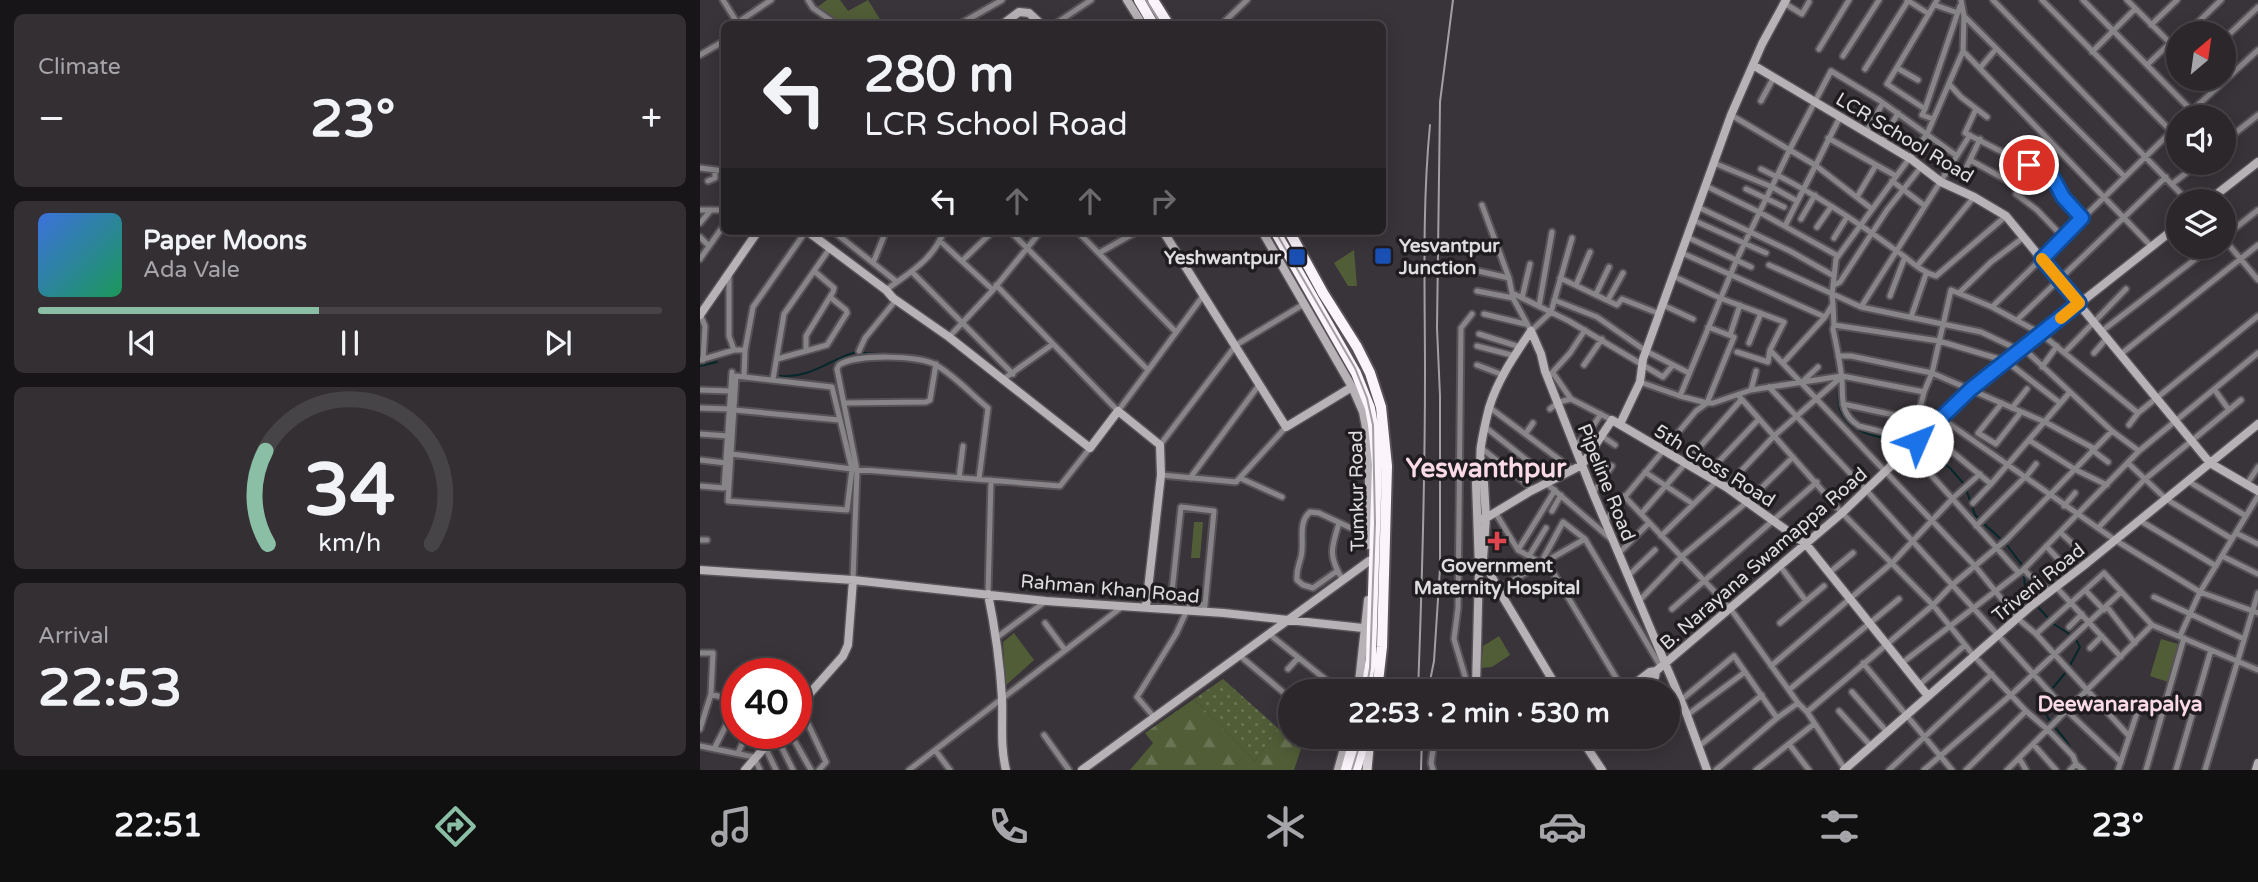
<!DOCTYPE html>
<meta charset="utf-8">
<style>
body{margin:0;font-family:"Varela Round",sans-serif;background:#332f33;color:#f1f3f6;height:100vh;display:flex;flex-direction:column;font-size:26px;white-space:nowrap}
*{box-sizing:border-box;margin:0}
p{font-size:23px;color:#a6a5a9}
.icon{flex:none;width:38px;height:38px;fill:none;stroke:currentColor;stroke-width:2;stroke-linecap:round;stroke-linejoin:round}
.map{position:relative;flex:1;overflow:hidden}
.drawer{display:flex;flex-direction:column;gap:14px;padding:14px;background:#181518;width:700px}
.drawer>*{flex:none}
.banner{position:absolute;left:21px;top:21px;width:665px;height:214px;border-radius:10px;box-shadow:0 4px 18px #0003,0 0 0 2px #474447;background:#2b272b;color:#f1f3f6;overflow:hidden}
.needle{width:46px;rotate:29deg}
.controls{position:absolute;left:1466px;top:21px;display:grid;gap:14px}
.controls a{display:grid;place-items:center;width:70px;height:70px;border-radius:50%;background:#2b272b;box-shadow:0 4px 18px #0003,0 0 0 2px #474447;font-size:35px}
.speed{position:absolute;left:21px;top:658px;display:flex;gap:14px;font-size:35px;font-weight:700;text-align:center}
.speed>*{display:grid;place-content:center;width:91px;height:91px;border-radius:50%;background:#2b272b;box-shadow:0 4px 18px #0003,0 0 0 2px #474447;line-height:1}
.speed .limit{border:10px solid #d22;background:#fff;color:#111}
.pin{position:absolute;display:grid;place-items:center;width:60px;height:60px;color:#fff;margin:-30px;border:4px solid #fff;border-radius:50%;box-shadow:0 2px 7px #0007}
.me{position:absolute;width:77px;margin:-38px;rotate:46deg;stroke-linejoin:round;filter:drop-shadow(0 0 5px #0008)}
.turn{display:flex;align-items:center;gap:24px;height:147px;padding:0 28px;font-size:32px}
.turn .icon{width:91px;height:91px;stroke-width:2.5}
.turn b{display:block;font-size:49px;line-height:60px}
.lanes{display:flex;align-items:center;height:66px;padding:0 28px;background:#0003;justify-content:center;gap:35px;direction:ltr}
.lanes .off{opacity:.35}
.big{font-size:52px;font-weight:800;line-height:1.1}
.drawer .card{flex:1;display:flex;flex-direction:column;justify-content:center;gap:10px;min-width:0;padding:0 24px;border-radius:10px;background:#332f33}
.drawer .dial{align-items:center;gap:0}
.dial svg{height:182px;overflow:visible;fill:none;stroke:#474447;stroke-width:7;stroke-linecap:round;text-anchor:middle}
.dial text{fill:#f1f3f6;stroke:none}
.song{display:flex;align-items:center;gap:21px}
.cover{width:84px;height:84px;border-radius:10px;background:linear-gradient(135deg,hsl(220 70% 55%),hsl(150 70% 35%))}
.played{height:7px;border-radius:4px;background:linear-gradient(90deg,#8abfa5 45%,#474447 45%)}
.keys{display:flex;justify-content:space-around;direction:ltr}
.heat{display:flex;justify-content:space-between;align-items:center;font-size:38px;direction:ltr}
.trip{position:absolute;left:578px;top:679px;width:402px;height:70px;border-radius:35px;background:#2b272b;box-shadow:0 4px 18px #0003,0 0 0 2px #474447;font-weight:800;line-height:70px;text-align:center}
.dock{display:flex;height:112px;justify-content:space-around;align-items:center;background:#111011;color:#a6a5a9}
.dock .icon{width:49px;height:49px}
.dock .on{color:#8abfa5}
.dock b{font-size:32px;color:#f1f3f6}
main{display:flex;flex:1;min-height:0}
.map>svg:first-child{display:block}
</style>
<main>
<section class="drawer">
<div class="card"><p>Climate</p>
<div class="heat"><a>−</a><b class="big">23°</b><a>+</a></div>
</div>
<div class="card">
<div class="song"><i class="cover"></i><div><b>Paper Moons</b><p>Ada Vale</p></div></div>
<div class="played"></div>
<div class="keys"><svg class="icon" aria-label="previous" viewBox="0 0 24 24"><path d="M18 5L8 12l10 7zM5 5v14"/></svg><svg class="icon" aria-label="pause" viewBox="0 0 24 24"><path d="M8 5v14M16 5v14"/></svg><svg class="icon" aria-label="next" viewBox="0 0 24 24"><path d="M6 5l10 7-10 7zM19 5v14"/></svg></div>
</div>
<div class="card dial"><svg viewBox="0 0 100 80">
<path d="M14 69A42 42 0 1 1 86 69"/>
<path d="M14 69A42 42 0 0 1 13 28" stroke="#8abfa5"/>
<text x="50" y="56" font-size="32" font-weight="700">34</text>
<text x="50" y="72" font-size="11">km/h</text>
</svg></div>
<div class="card"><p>Arrival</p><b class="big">22:53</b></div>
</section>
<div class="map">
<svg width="1558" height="770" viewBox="0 0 1558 770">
<defs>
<pattern id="grass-dots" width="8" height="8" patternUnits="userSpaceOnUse" patternTransform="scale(1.75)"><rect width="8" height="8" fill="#515d37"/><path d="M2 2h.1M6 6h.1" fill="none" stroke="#6a7454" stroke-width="1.8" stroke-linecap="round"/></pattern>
<pattern id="forest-firs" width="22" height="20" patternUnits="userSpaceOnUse" patternTransform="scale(1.75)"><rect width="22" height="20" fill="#515d37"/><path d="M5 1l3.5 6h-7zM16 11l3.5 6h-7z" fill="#6a7454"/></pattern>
</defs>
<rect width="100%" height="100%" fill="#393439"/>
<path fill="url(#grass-dots)" d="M523,679L579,729L555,761L494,699Z"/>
<path fill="url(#forest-firs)" d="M494,699L555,761L579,729L601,749L594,770H430L453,743L445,733Z"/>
<path fill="#515d37" d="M127,0H140L148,11L168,0L183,24H138L116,8Z
M654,250L657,286H648L634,263Z
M494,522H503L500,558H491Z
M314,633L334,660L305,686L303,642Z
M799,636L810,655L792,667L781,668L783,646Z
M1461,639L1478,644L1468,682L1450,676Z"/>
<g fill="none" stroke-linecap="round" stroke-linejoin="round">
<path stroke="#06272b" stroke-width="2" d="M162,353L219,356
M0,366L17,362
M80,376C110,379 130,359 156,352
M1139,384C1139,391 1138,399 1139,406C1147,436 1184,438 1210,442
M1228,452L1250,468L1264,484
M1266,489L1275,515L1279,519
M1283,523L1302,540
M1306,544L1322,565
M1324,574L1325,589L1331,599
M1337,606L1348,618
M1352,623L1371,635
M1369,667L1380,647L1375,638
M1352,689L1366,672
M1348,693L1342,699C1344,724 1365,732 1372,752"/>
<g stroke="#575257" stroke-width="9">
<path id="street" d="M23,0L38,24
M108,0L113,8L136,24
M1207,0L1229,14
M1261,0L1264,16L1263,51L1451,246
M1293,0L1488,201
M1342,0L1471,131
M1383,0L1492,111
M1427,0L1479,52
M1084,3L1102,14L1109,2
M1235,5L1258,13
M1265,17L1424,176
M37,23L71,0
M260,24L302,0
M355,24L391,0
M522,24L547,0
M1451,25L1477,0
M1487,33L1521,0
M1524,39L1558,7
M1119,49L1149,0
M1392,52L1435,9
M0,55L24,41
M1143,56L1179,0
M1447,65L1470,43
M1197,68L1218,80
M1280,68L1296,49
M1165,69L1208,1
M1505,79L1515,89
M1249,84L1261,97L1287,117
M1061,101L1074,77
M1225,109L1260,6
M1276,109L1265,133L1353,178L1363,197L1383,218
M1031,115L1115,165L1172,209
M1485,117L1558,50
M1233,119L1222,115L1225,109L1187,84L1237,0
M1166,132L1183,103
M1128,138L1196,176
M1182,142L1198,113
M1524,142L1558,115
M1270,160L1280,139
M1014,163L1072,187L1097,201
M1251,167L1263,174L1270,160L1319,187L1316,194L1337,210L1363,237
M0,168L24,171
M1061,169L1077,177
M1077,175C1118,196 1157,222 1194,249C1208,258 1220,272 1236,276L1306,216
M8,181L15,178V170
M1192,181L1225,206
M1472,184L1499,163
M1006,186L1061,213L1138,256
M1046,189L1084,207
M1157,197L1176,165
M782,205L809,278L813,298L831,331L851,312L872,238
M998,207L1090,251L1134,276
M0,210H24
M1101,219L1115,195
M993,220L1066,253
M0,223L11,210
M1085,226L1140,117
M1117,227L1131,207
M133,231L197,282
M310,231L448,370
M377,231L476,332
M0,237L9,246
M987,237L1051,267
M1524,237L1558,210
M1134,238L1147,217
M1524,239L1558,280
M240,241L293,290
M399,253L438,231
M982,253L1125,317
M0,259L24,225
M263,260L293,231
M173,263L186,231
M1069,265L1161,307L1281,332L1319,350
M1217,266L1274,197
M778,271L809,278
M212,272L313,374
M29,275V336L34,350H45
M973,276L1020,298L1084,322L1070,350L1068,362L1037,352
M860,278L917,305L922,299L960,314
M296,285L418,411L503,296
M876,285L890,252
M1134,285L1140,282L1187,210L1221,167
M186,290C210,272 233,260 244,231
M777,291L813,298
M1260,292L1291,262L1324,237
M812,293L869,321L963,377L973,365
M896,294L909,267
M1190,296L1205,257
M822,298L830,264
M854,300L897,317L946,351L989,373
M908,300L923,273
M1133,304L1134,325
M963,305L993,319
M839,306L852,232
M1161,307L1270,135
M1292,307L1479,124
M0,314L5,326L3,360
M784,314L825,324
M1211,317L1226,274
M1317,320L1466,177
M1402,331L1511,247
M779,334L820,347
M1030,335L1040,305
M249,337L293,290L341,231
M1049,343L1061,313
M777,346L815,356
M1323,348L1412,431L1439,451
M1070,350L1275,566L1317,618L1336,634L1429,736
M106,351L127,345L147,313L146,310L130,297
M159,351L165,338L196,300
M1365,352L1426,289
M1394,353L1407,338
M1421,354L1558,245
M1138,356H1151L1232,373L1345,422L1393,448
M77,359L106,351V336L133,292L134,288L114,271
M0,360L34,350
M1083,363L1125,317L1133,304L1132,295L1136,259L1227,134L1263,51
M777,365L803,375
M884,365L902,339
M1342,367L1357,346
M853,373L871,399L912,420
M850,375L870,353L885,330
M36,376L132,387L152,469L31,454Z
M44,376L45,350L53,307L106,231
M73,379L84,314L130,248
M302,380L353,344
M940,382L980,396L1007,403L1034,337L1008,327
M1102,382L1118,367
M1069,387L1166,490L1366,710L1421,762
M1514,389L1529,410
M0,390L31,391
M1051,390L1056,371
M1038,395L1142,513L1233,605L1274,656L1326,711L1347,729L1373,756L1376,764
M980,396L1037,259L1090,149L1131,71L1179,100L1257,156
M145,403L226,402L230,400L236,364
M1302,403L1278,433L1296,444L1321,412
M1143,404L1217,420
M789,407L872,469
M0,408L30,409
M1312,408L1327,389
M850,409L859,402L871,399
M34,410L139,420
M1241,418L1415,540L1500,592L1558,613
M1429,425L1438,413L1558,316
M785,427L852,480
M1227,431L1291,484L1370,392
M826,433L833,423
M0,434L28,436
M902,436L915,445
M1215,440L1159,426C1136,411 1145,393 1141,372C1139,357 1136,343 1133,329L1134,325L1239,341L1306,361L1360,403
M1329,440L1376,470L1407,485
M460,445L536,345L604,304
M875,445L887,435L901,414
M780,447L834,490
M1392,450L1408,462
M31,454L28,501L147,510L152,469L360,486L390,448
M0,460L26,463
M1428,463L1466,499L1532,539
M945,472L993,504
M461,475L536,482L586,427
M1006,475L1059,419
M259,478L263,446
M490,478L559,385
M540,478L582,497
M1325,478L1336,464
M1488,481L1546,516
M847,484L911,539
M1547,484L1558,467
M0,486L24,488L32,372
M1026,487L1074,436L1140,378
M893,493L912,466
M924,496L1030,608L1098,703L1107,712L1145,769
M1273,503L1291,484
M1364,506L1375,493
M852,511L861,495
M795,512L818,550L843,564
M941,514L1041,400
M1439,520L1516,566
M905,521L996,411L1007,403H1013L1051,390L1142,376L1224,392
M639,523C631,548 628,557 643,580
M1276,526L1324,478
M1398,528L1444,480L1541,400
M1360,532L1374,545
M1536,533L1558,544
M961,536L1017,481
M0,540H7
M1346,546L1360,561
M818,550L855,490
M919,553L949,523
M829,556L846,528
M1522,556L1558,574
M1080,566L1106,601
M1324,569L1328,574L1350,591
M637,571L613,588L603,585L597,580C596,570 599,565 601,557C605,542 597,523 610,512L619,513L670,537
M1129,573L1153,553
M1319,573L1224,467L1210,448L1224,392L1232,373L1251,290L1292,307L1340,333L1438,413
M928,576L955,550
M153,580L157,470L137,369L139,365C154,354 221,355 236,365C255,376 271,394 288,408L279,479
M801,587L885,539
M1356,587L1421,657
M1385,590L1404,610
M288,594L291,480
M1454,597L1544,639
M938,602L981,557L1047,502L1093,457
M1407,607L1435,643
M972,609L1117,482
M504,612L505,605L471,601L481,507L514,511L505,605
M345,623L365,650
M1080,623L1124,586
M1369,627L1382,614
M569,634L640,691
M1336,634L1404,573L1452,625L1558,670
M1480,636L1500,592L1558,496
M296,638L346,601
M1390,648L1402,636
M0,653H13L11,694L0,729
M539,655L590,698
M1163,663L1252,770
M1202,663L1323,570L1439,451L1558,353
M1071,666L1193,562L1253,498L1280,474
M588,669L598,658
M765,676L754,639L758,608L761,328L772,314
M1219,685L1265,645
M1090,689L1199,599
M924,691L844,557L863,522L885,539L961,667
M1152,692L1187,732
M11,694L37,702
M981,700L1034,656L1077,718
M99,705L126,762L119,770
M1139,711L1171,746
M1107,712L1233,605L1252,585L1306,540L1412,431
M987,715L1045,672
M454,717L437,697L476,634L488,608
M90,733L111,770
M344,735L369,770
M76,736L93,770
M636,737L645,744
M1089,744L1109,770
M1333,744L1356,770
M0,746L54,757L60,770
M15,747L37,704
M65,747L76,770
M998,747L1062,695
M235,750L250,770
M38,753L47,733
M1319,758L1326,770
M209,770L423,606
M733,770L731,763L735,737
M1016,770L1077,718L1098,703
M1056,770L1114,724
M1189,770L1292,674
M1224,770L1312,694L1420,593
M1266,770L1326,711
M1307,770L1452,625
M1370,770L1376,764L1383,770
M1418,770L1437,713
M1446,770L1484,638
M1476,770L1511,650
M1505,770L1558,593"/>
</g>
<g stroke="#575257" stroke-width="11">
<path id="secondary" d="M427,0L442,24
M303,24L319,12L329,13L341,24
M1053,65L1211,159L1241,182L1274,197L1306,216L1510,463L1558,491
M1508,201L1558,162
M107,231L186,290L193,298L249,337L390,448L418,411L460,445L461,475L446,607
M463,231L586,427L652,387
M562,231L652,387L663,412L669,443V545
M0,315L58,231
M831,331L841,354L845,371L893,493L987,715L1007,770
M920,424L940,382L943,359L1031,115L1062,44L1086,0
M780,476L784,483L786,518L783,559L798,589L859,691
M778,519L786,518L829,492L882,465L912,420L1026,487L1106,544L1228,696
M0,570L153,580L346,601L524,613L672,629
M288,594C295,628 300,663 302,698C303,722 300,746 306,770
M658,691L668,600
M781,691L776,686L779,568L776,483C783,471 779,458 781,446C783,433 786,420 789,408C797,381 815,354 831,331
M925,691L950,672L956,671
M936,691L955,677L956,671L1142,513L1271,389L1479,225
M96,709L143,656L148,645L153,580
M880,737L902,770
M45,770L77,733
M382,770L669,561
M638,770L647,737
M1144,770L1331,606L1387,563L1558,424
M1556,770L1558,763"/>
</g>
<g stroke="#575257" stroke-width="12">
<path id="primary" d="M667,770L670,737"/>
</g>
<g stroke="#575257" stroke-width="14">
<path id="highway" d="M439,0L453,24
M453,0L468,24
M575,231L656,373L670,408L673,425L677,465L671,658L666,691
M589,231L623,293L657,347L670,373L681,407L687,466L682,647L677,691
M646,770L655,737
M656,770L665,737"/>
</g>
<use href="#street" stroke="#888588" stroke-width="5"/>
<use href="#secondary" stroke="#b7b2b6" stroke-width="8"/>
<use href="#primary" stroke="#dbd5da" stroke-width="9"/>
<use href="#highway" stroke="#fbf4fb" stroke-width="10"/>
<path stroke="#a29fa2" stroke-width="2" d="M446,0L461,24
M575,231L655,368L667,398L673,425L675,523L670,668L666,691
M718,691C722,585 725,479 725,373C725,291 722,207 730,125
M728,691L734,661L740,568V396L737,328L740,102L753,0
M652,770L662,737
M721,770L722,737"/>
</g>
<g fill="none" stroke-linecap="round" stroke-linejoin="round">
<g stroke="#114b97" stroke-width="18">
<path id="route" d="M1217,441L1271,389L1379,303L1342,259L1382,218L1363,197L1353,178L1329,165"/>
</g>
<use href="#route" stroke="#1a73e8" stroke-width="12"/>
<path stroke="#f59e0b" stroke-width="12" d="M1342,259L1379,303L1361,318"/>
</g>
<g fill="#1a4fb4" stroke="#1f1c1f" stroke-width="2.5">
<rect x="674" y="247" width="18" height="18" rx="3.5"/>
<rect x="588" y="248" width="18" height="18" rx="3.5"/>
</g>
<path fill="#e0444e" stroke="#1f1c1f" stroke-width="2.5" d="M793.5 530.5h7v7h7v7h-7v7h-7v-7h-7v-7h7z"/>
<g text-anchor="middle" stroke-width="7" stroke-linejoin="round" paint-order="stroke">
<g font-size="19" fill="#e0dde0" stroke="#1f1c1f">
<text transform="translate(1205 137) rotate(31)" y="7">LCR School Road</text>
<text transform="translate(1015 465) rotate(32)" y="7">5th Cross Road</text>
<text transform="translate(907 482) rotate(68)" y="7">Pipeline Road</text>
<text transform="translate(656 491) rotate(-91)" y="7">Tumkur Road</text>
<text transform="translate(1063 558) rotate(-41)" y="7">B. Narayana Swamappa Road</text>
<text transform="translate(1338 582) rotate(-39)" y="7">Triveni Road</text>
<text transform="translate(410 588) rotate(5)" y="7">Rahman Khan Road</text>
</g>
<g font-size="19" font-weight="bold" fill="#e0dde0" stroke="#1f1c1f" text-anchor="start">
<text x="699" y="252">Yesvantpur<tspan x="699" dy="22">Junction</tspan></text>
<text x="581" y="264" text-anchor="end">Yeshwantpur</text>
<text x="797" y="572" text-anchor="middle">Government<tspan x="797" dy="22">Maternity Hospital</tspan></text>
</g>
<g font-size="21" font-weight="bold" fill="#fadae7" stroke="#1f1c1f">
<text x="1420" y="711">Deewanarapalya</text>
</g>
<g font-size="26" font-weight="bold" fill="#fadae7" stroke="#1f1c1f">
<text x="786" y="477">Yeswanthpur</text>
</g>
</g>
</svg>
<div class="controls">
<a><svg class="needle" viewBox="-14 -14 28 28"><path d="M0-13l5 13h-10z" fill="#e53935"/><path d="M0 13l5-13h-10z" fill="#a6a5a9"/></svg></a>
<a><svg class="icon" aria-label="sound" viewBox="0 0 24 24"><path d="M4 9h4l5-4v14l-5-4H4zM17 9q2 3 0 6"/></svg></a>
<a><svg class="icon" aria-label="layers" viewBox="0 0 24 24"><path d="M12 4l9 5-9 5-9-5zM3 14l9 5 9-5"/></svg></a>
</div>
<div class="speed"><div class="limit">40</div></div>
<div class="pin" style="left:1329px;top:165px;background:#d93025"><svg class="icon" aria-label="arrive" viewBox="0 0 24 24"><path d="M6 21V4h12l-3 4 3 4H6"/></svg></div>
<svg class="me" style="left:1217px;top:441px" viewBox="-20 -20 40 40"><circle r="19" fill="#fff"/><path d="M0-13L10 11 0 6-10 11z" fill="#1a73e8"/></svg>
<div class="trip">22:53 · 2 min · 530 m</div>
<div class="banner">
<div class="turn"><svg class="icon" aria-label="left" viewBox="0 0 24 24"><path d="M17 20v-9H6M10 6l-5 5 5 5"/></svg><div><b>280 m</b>LCR School Road</div></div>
<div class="lanes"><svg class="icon" aria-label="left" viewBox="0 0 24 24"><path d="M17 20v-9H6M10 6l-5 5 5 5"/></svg><svg class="icon off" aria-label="ahead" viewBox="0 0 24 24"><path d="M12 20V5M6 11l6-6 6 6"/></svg><svg class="icon off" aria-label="ahead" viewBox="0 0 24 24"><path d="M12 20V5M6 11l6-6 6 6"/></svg><svg class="icon off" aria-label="right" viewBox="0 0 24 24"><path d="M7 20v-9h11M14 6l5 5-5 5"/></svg></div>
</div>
</div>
</main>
<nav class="dock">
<b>22:51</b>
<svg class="icon on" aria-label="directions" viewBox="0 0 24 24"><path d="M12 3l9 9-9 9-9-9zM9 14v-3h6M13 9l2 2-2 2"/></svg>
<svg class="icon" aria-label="music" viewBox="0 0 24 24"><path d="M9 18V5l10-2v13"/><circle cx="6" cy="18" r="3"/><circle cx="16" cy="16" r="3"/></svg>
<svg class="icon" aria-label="phone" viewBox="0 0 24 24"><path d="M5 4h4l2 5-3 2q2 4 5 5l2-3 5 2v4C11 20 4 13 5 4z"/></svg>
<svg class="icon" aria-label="climate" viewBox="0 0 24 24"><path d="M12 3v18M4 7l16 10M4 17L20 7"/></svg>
<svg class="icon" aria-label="car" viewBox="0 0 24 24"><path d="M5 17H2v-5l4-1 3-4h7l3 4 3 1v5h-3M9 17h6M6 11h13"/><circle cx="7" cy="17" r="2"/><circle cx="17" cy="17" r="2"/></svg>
<svg class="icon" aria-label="filters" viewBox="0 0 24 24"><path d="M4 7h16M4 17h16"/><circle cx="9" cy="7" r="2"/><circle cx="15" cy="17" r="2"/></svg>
<b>23°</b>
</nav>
